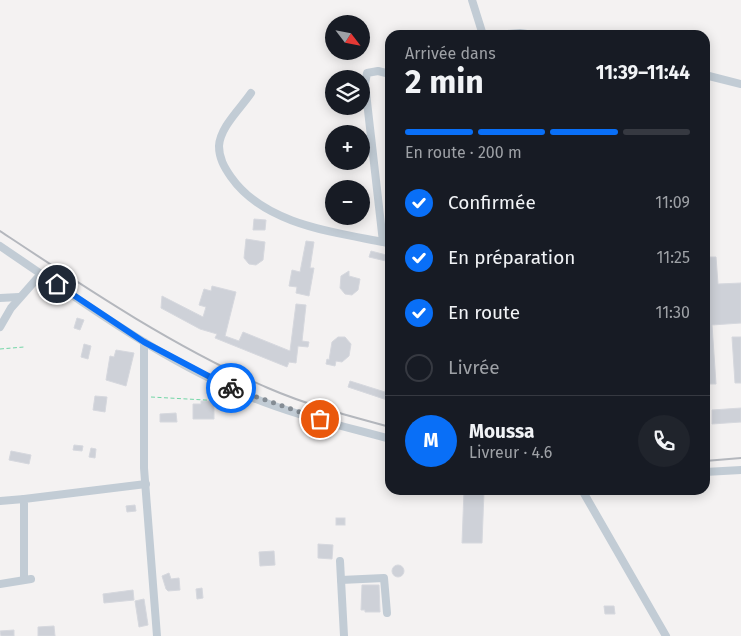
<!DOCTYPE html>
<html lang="fr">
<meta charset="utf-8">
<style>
:root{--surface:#171b24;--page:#20242c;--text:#f1f3f6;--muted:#9ea1a6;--line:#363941;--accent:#096ff7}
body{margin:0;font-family:"Fira Sans",sans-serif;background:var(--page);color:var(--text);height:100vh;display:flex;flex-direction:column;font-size:19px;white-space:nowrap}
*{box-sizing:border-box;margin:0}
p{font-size:16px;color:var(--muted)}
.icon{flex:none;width:28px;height:28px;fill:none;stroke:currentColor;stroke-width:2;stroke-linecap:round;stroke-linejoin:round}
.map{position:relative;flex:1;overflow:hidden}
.details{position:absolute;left:385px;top:30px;width:325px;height:465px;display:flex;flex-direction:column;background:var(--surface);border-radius:15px;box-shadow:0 2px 12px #0003}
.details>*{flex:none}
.needle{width:32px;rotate:122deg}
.tools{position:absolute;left:325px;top:15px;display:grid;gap:10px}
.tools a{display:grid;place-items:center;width:45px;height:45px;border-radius:50%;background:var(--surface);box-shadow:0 2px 12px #0003;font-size:25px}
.pin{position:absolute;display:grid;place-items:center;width:42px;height:42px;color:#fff;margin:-21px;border:2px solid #fff;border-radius:50%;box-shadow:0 1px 5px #0007}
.courier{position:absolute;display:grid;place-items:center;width:50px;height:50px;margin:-25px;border:4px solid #096ff7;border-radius:50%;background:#fff;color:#222;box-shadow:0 1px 6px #0007}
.summary em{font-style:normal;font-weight:700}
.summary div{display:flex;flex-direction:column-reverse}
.summary{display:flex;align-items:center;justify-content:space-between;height:85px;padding:0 20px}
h1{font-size:32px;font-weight:700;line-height:38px}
.bar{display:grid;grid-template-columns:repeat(4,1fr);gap:8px 5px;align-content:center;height:60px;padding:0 20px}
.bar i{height:6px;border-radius:4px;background:var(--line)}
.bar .current{background:var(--accent)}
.bar p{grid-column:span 4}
.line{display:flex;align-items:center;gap:12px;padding:0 20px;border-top:1px solid var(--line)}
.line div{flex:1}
.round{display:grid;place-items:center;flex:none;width:52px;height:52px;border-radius:26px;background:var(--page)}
ol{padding:0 20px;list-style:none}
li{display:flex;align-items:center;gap:15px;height:55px}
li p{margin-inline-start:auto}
li .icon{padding:5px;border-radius:50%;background:var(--accent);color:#fff;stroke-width:4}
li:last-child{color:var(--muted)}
li i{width:28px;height:28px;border:2px solid var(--line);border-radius:50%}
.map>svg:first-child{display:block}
</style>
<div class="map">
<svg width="741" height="636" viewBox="0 0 741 636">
<rect width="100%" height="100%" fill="#f4f2f2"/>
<!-- building -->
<g fill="#ced1d8" stroke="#d6d8de">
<path d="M254 219 266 220 265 230H253Z"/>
<path d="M246 239 265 242 263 260 256 265 249 264 244 258Z"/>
<path d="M306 241 314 242 310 268H314L309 296 296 293 297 287 289 286 292 270 300 272Z"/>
<path d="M371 251 390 256V262L369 257Z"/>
<path d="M705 257H716L718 284 741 283V323L712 325 716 384H705Z"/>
<path d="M349 271V276L360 279 358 290 352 295 345 294 340 288 341 276Z"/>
<path d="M212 286 236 292 225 336 239 341 243 332 290 351 296 304 306 305 302 341 309 342 308 347 298 346 296 363 289 362 287 367 215 338 217 334 200 329 161 308 162 296 203 317 206 307 199 305 204 289 211 291Z"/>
<path d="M77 318 84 320 80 330 74 328Z"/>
<path d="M338 337H345L351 344 349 356 342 362 336 361 335 366 326 364 327 359 329 360 332 342Z"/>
<path d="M732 337H741V383H735Z"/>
<path d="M84 344 91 346 88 359 81 357Z"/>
<path d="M116 350 134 353 126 386 106 380 110 356 114 357Z"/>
<path d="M387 380H390V401L348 387 350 381 385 392Z"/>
<path d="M95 396 107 397 105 412 93 410Z"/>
<path d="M201 401H214V419H193V404H201Z"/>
<path d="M741 408V422L712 424V410Z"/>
<path d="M176 413 177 422H160V414Z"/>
<path d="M74 445 83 446 82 451 73 450Z"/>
<path d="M91 448 96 449 95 458 89 457Z"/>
<path d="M11 451 31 455 29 464 9 460Z"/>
<path d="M464 491 484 492 482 543H462Z"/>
<path d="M135 505 136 511 127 512 126 506Z"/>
<rect x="336" y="518" width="9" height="7"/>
<path d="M318 544 333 545 332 559 318 558Z"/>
<path d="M274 551 275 565 260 566 259 552Z"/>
<circle cx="398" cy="571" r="6"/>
<path d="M169 573 171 579 179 578 180 590 168 591 166 589 162 576Z"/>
<path d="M362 585H379L380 612H365V610H361Z"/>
<path d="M202 588 203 598 197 599 196 589Z"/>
<path d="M133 590 134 600 104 603 103 594Z"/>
<path d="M144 599 148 625 139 627 135 601Z"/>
<path d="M604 606H614L615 614H605Z"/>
<path d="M54 626 55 636H38V627Z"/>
<path d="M14 630V636H1L0 631Z"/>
</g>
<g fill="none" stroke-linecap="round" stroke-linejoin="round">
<!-- path -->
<g stroke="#72d6a6" stroke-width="1" stroke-dasharray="4 2.5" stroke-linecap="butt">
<path d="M0 349 24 347"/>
<path d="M151 397 223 401 231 397"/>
</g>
<!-- minor -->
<g stroke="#c2ccd5" stroke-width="8">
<path d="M472 0 483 35"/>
<path d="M497 35 520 33 534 35"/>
<path d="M390 74 378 71 367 73 365 84 383 242 390 244"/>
<path d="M705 75 741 84"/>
<path d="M251 93C241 108 220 127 219 146 219 158 224 167 231 177 264 224 332 232 383 242"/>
<path d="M0 246C77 298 152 354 237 391 285 413 339 425 390 439"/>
<path d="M0 298 19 297"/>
<path d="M0 327 11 308 41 274"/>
<path d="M144 342V468L157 636"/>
<path d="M705 472 741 470"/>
<path d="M582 490 666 636"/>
<path d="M0 501 24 499"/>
<path d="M340 561 344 636"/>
<path d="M24 579V499L146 484"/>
<path d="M341 580 384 578 387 613"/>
<path d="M0 584 31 579"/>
</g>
<!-- rail -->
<g stroke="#b4b7bd" stroke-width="2">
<path d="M0 231C86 288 172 346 268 388 307 405 349 416 390 427"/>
<path d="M705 461 741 458"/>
</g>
</g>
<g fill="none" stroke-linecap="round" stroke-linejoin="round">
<!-- done -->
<path stroke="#848c94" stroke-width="5" stroke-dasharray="0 9" d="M231 388 320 419"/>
<!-- route -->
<path stroke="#096ff7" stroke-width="6" d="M57 284 144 342 231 388"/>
</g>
</svg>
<div class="tools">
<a><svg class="needle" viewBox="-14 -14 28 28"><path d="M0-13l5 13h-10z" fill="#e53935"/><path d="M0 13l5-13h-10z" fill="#9ea1a6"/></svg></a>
<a><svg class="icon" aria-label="layers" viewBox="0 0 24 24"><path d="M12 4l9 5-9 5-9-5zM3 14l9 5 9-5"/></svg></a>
<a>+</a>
<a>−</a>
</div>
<div class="pin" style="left:320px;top:419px;background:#ea580c"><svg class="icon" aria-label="bag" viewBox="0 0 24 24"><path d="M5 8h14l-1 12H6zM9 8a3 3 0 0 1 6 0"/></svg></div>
<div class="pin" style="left:57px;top:284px;background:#1f2937"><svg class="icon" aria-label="home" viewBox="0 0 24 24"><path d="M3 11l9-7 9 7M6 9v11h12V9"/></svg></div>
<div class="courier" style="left:231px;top:388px"><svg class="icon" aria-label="bike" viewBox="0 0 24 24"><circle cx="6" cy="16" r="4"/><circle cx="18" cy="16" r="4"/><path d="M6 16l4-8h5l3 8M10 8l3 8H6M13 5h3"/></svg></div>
<section class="details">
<div class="summary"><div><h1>2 min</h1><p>Arrivée dans</p></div><em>11:39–11:44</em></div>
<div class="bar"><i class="current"></i><i class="current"></i><i class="current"></i><i></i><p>En route · 200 m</p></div>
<ol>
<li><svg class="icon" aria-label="check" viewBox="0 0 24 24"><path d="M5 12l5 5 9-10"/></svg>Confirmée<p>11:09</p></li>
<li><svg class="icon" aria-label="check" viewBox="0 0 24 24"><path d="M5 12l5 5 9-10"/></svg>En préparation<p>11:25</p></li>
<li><svg class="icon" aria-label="check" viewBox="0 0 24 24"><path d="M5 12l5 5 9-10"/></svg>En route<p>11:30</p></li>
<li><i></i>Livrée</li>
</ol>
<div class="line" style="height:90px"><b class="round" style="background:var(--accent);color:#fff">M</b><div><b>Moussa</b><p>Livreur · 4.6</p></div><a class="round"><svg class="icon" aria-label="phone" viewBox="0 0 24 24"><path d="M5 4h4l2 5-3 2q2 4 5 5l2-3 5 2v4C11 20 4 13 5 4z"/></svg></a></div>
</section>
</div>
